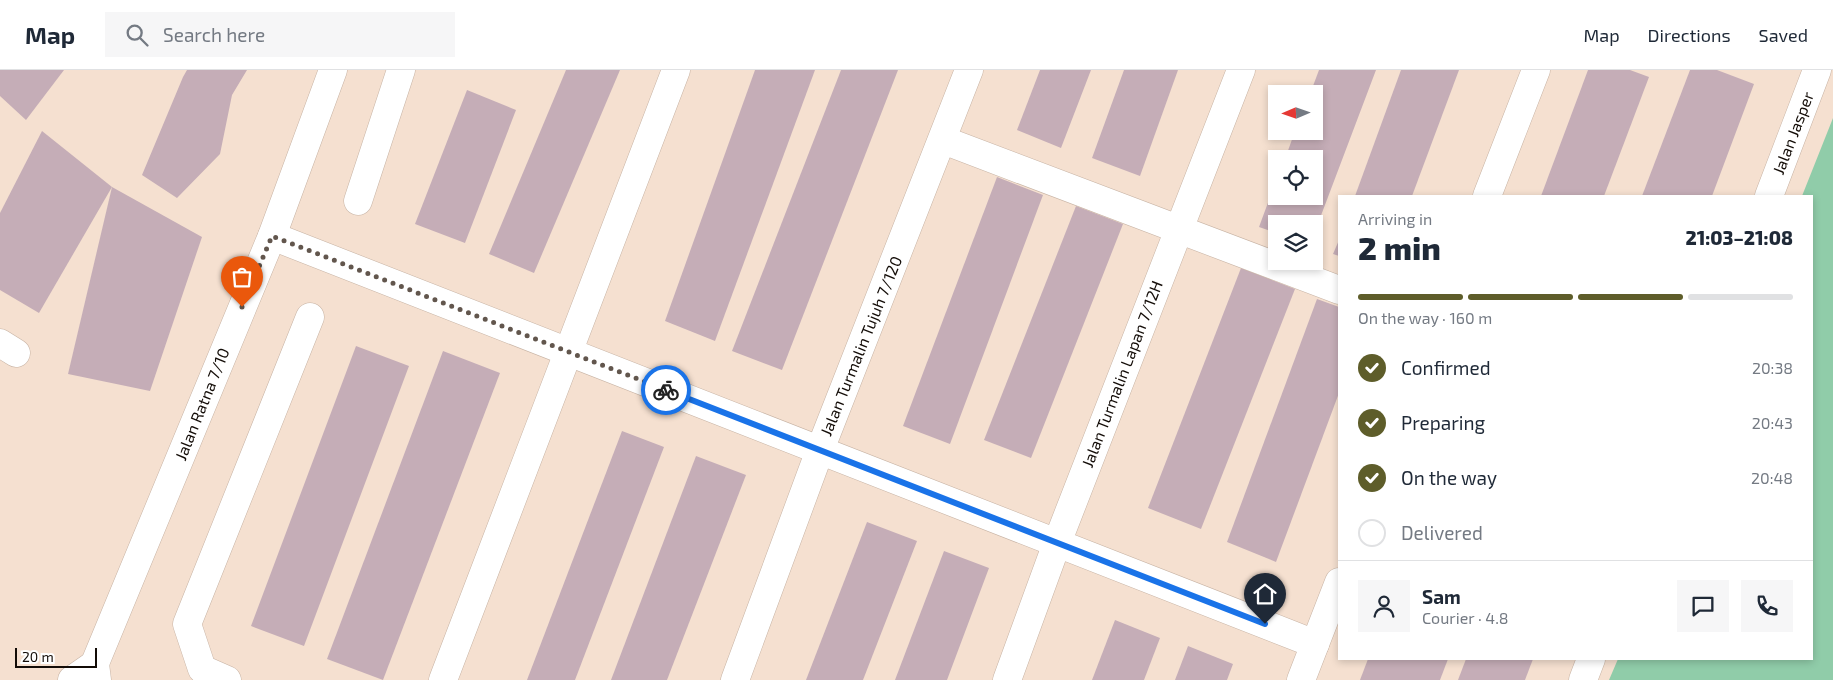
<!DOCTYPE html>
<meta charset="utf-8">
<style>
:root{--surface:#fff;--page:#f6f6f7;--text:#1f2937;--muted:#747a83;--line:#e0e1e3;--accent:#5e5d2a}
body{margin:0;font-family:"Exo 2",sans-serif;background:var(--page);color:var(--text);height:100vh;display:flex;flex-direction:column;font-size:19px;white-space:nowrap}
*{box-sizing:border-box;margin:0}
p{font-size:16px;color:var(--muted)}
.icon{flex:none;width:28px;height:28px;fill:none;stroke:currentColor;stroke-width:2;stroke-linecap:round;stroke-linejoin:round}
.map{position:relative;flex:1;overflow:hidden}
.drawer{position:absolute;left:1338px;top:125px;width:475px;height:465px;display:flex;flex-direction:column;background:var(--surface);border-radius:0px;box-shadow:0 2px 8px #0003}
.drawer>*{flex:none}
.needle{width:32px;rotate:268deg}
.buttons{position:absolute;left:1268px;top:15px;display:grid;gap:10px}
.buttons a{display:grid;place-items:center;width:55px;height:55px;border-radius:0px;background:var(--surface);box-shadow:0 2px 8px #0003;font-size:25px}
.scale{position:absolute;left:15px;bottom:12px;width:82px;box-sizing:border-box;padding-left:5px;border:2px solid #130c07;border-top:0;font-size:14px;line-height:18px;white-space:nowrap;color:#130c07;-webkit-text-stroke:4px #fff;paint-order:stroke}
.pin{position:absolute;display:grid;place-items:center;width:42px;height:42px;color:#fff;margin:-51px -21px;border-radius:50% 50% 50% 0;rotate:-45deg;box-shadow:0 0 5px #0007}
.pin .icon{rotate:45deg}
.courier{position:absolute;display:grid;place-items:center;width:50px;height:50px;margin:-25px;border:4px solid #1a73e8;border-radius:50%;background:#fff;color:#222;box-shadow:0 1px 6px #0007}
.summary em{font-style:normal;font-weight:800}
.summary div{display:flex;flex-direction:column-reverse}
.summary{display:flex;align-items:center;justify-content:space-between;height:85px;padding:0 20px}
h1{font-size:32px;font-weight:800;line-height:38px}
.bar{display:grid;grid-template-columns:repeat(4,1fr);gap:8px 5px;align-content:center;height:60px;padding:0 20px}
.bar i{height:6px;border-radius:4px;background:var(--line)}
.bar .on{background:var(--accent)}
.bar p{grid-column:span 4}
.line{display:flex;align-items:center;gap:12px;padding:0 20px;border-top:1px solid var(--line)}
.line div{flex:1}
.round{display:grid;place-items:center;flex:none;width:52px;height:52px;border-radius:0px;background:var(--page)}
ol{padding:0 20px;list-style:none}
li{display:flex;align-items:center;gap:15px;height:55px}
li p{margin-inline-start:auto}
li .icon{padding:5px;border-radius:50%;background:var(--accent);color:#fff;stroke-width:4}
li:last-child{color:var(--muted)}
li i{width:28px;height:28px;border:2px solid var(--line);border-radius:50%}
header{display:flex;align-items:center;gap:30px;box-sizing:border-box;height:70px;padding:0 25px;background:var(--surface);border-bottom:1px solid var(--line)}
header strong{font-size:24px}
nav{display:flex;gap:28px;margin-inline-start:auto;font-size:18px}
.search{width:350px;height:45px;background:var(--page);display:flex;align-items:center;gap:12px;box-sizing:border-box;padding:0 18px;border-radius:0px;color:var(--muted);font-size:19px}
.map>svg:first-child{display:block}
</style>
<header>
<strong>Map</strong>
<div class="search"><svg class="icon" aria-label="search" viewBox="0 0 24 24"><circle cx="10" cy="10" r="6"/><path d="M15 15l6 6"/></svg>Search here</div>
<nav><a>Map</a><a>Directions</a><a>Saved</a></nav>
</header>
<div class="map">
<svg width="1833" height="610" viewBox="0 0 1833 610">
<rect width="100%" height="100%" fill="#f5e0d0"/>
<!-- green -->
<path fill="#90cca9" d="M1833 48V610H1609L1618 589H1811V126H1802Z"/>
<!-- building -->
<g fill="#c5adb7">
<path d="M0 0H64L26 50 0 26Z"/>
<path d="M187 0H247L232 25 220 84 177 128 142 105 183 7Z"/>
<path d="M566 0H620L534 203 489 184Z"/>
<path d="M755 0H815L715 271 665 251Z"/>
<path d="M841 0H898L782 300 732 281Z"/>
<path d="M1040 0H1091L1061 78 1017 60Z"/>
<path d="M1124 0H1178L1140 106 1092 88Z"/>
<path d="M1319 0H1376L1314 164V154H1276V163L1259 157 1276 111V126H1314V89H1285L1295 61H1314V24H1310Z"/>
<path d="M1401 0H1459L1412 126H1355Z"/>
<path d="M1588 0H1630L1649 7 1604 126H1541Z"/>
<path d="M1690 0H1717L1754 14 1712 126H1642Z"/>
<path d="M467 20 516 40 465 173 415 154Z"/>
<path d="M42 61 112 117 39 243 0 220V143Z"/>
<path d="M997 107 1043 125 950 374 903 356Z"/>
<path d="M112 117 202 167 150 321 68 304Z"/>
<path d="M1076 136 1123 154 1031 388 984 370Z"/>
<path d="M1339 170V186L1333 184Z"/>
<path d="M1241 198 1295 219 1201 459 1148 438Z"/>
<path d="M1317 229 1339 237V323L1276 492 1227 472Z"/>
<path d="M356 276 409 296 304 576 251 556Z"/>
<path d="M443 281 500 303 383 610 327 589Z"/>
<path d="M622 361 664 377 575 610H527Z"/>
<path d="M696 386 746 405 667 610H611Z"/>
<path d="M867 452 917 471 863 610H806Z"/>
<path d="M944 481 989 498 947 610H895Z"/>
<path d="M1115 550 1160 568 1144 610H1092Z"/>
<path d="M1188 576 1233 594 1227 610H1175Z"/>
<path d="M1368 589H1448L1440 610H1360Z"/>
<path d="M1466 589H1533L1525 610H1458Z"/>
</g>
<g fill="none" stroke-linecap="round" stroke-linejoin="round">
<!-- street casing -->
<g stroke="#c7b3a4" stroke-width="29">
<g id="street">
<path d="M943 70 1339 220"/>
<path d="M1487 126 1536 0"/>
<path d="M1769 126 1817 0"/>
<path d="M358 131 401 0"/>
<path d="M272 166 1315 574"/>
<path d="M0 273 16 283"/>
<path d="M227 610 202 599 187 554 310 247"/>
<path d="M443 610 676 0"/>
<path d="M735 610 820 380 969 0"/>
<path d="M1007 610 1057 473 1241 0"/>
<path d="M1301 610 1339 512"/>
<path d="M1583 610 1591 589"/>
</g>
</g>
<!-- secondary casing -->
<g stroke="#c7b3a4" stroke-width="29">
<path id="secondary" d="M88 610 272 166 333 0"/>
</g>
<!-- primary casing -->
<g stroke="#c7b3a4" stroke-width="29">
<path id="primary" d="M72 610 95 594 97 610"/>
</g>
<!-- street -->
<use href="#street" stroke="#fff" stroke-width="28"/>
<!-- secondary -->
<use href="#secondary" stroke="#fff" stroke-width="28"/>
<!-- primary -->
<use href="#primary" stroke="#fff" stroke-width="28"/>
</g>
<g fill="none" stroke-linecap="round" stroke-linejoin="round">
<!-- done -->
<path stroke="#62564d" stroke-width="5" stroke-dasharray="0 9" d="M242 237 272 166 666 320"/>
<!-- route -->
<path stroke="#1a73e8" stroke-width="6" d="M666 320 1265 554"/>
</g>
<g text-anchor="middle" stroke-width="4.5" stroke-linejoin="round" paint-order="stroke">
<!-- street labels -->
<g font-size="16" fill="#130c07" stroke="#fff">
<text transform="translate(1793 63) rotate(-69)" y="6">Jalan Jasper</text>
<text transform="translate(861 276) rotate(-68)" y="6">Jalan Turmalin Tujuh 7/120</text>
<text transform="translate(1122 304) rotate(-69)" y="6">Jalan Turmalin Lapan 7/12H</text>
<text transform="translate(202 334) rotate(-68)" y="6">Jalan Ratna 7/10</text>
</g>
</g>
</svg>
<div class="buttons">
<a><svg class="needle" viewBox="-14 -14 28 28"><path d="M0-13l5 13h-10z" fill="#e53935"/><path d="M0 13l5-13h-10z" fill="#747a83"/></svg></a>
<a><svg class="icon" aria-label="locate" viewBox="0 0 24 24"><circle cx="12" cy="12" r="6"/><path d="M12 2v4M12 18v4M2 12h4M18 12h4"/></svg></a>
<a><svg class="icon" aria-label="layers" viewBox="0 0 24 24"><path d="M12 4l9 5-9 5-9-5zM3 14l9 5 9-5"/></svg></a>
</div>
<div class="scale">20 m</div>
<div class="pin" style="left:242px;top:237px;background:#ea580c"><svg class="icon" aria-label="bag" viewBox="0 0 24 24"><path d="M5 8h14l-1 12H6zM9 8a3 3 0 0 1 6 0"/></svg></div>
<div class="pin" style="left:1265px;top:554px;background:#1f2937"><svg class="icon" aria-label="home" viewBox="0 0 24 24"><path d="M3 11l9-7 9 7M6 9v11h12V9"/></svg></div>
<div class="courier" style="left:666px;top:320px"><svg class="icon" aria-label="bike" viewBox="0 0 24 24"><circle cx="6" cy="16" r="4"/><circle cx="18" cy="16" r="4"/><path d="M6 16l4-8h5l3 8M10 8l3 8H6M13 5h3"/></svg></div>
<section class="drawer">
<div class="summary"><div><h1>2 min</h1><p>Arriving in</p></div><em>21:03–21:08</em></div>
<div class="bar"><i class="on"></i><i class="on"></i><i class="on"></i><i></i><p>On the way · 160 m</p></div>
<ol>
<li><svg class="icon" aria-label="check" viewBox="0 0 24 24"><path d="M5 12l5 5 9-10"/></svg>Confirmed<p>20:38</p></li>
<li><svg class="icon" aria-label="check" viewBox="0 0 24 24"><path d="M5 12l5 5 9-10"/></svg>Preparing<p>20:43</p></li>
<li><svg class="icon" aria-label="check" viewBox="0 0 24 24"><path d="M5 12l5 5 9-10"/></svg>On the way<p>20:48</p></li>
<li><i></i>Delivered</li>
</ol>
<div class="line" style="height:90px"><a class="round"><svg class="icon" aria-label="person" viewBox="0 0 24 24"><circle cx="12" cy="8" r="4"/><path d="M4 21q1-7 8-7t8 7"/></svg></a><div><b>Sam</b><p>Courier · 4.8</p></div><a class="round"><svg class="icon" aria-label="chat" viewBox="0 0 24 24"><path d="M4 5h16v11H9l-5 4z"/></svg></a><a class="round"><svg class="icon" aria-label="phone" viewBox="0 0 24 24"><path d="M5 4h4l2 5-3 2q2 4 5 5l2-3 5 2v4C11 20 4 13 5 4z"/></svg></a></div>
</section>
</div>
